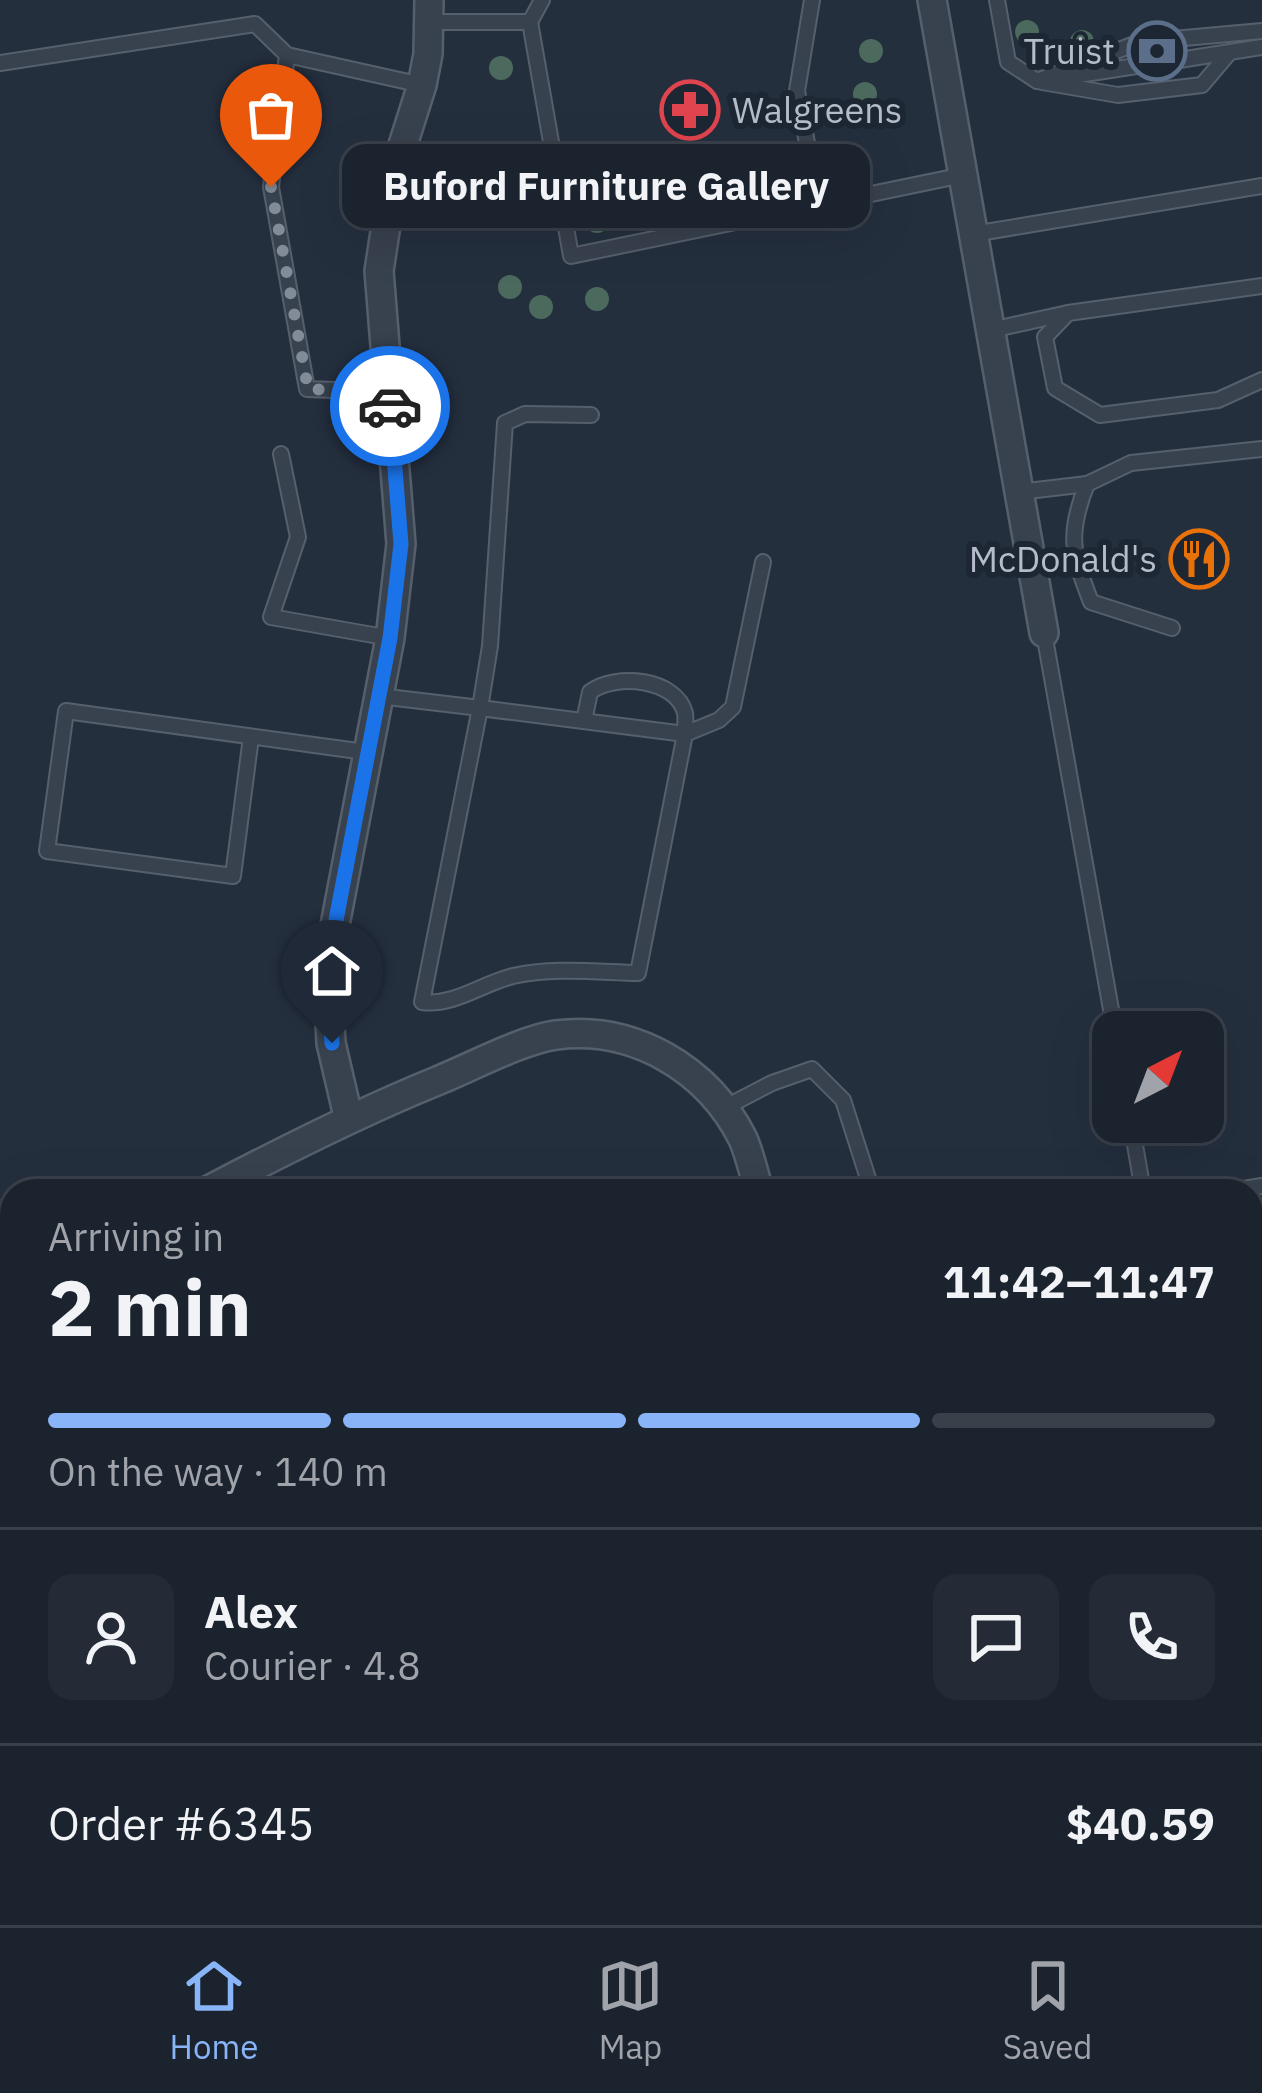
<!DOCTYPE html>
<meta charset="utf-8">
<style>
:root{--surface:#1b232e;--page:#242b36;--text:#f1f3f6;--muted:#a0a4aa;--line:#39404a;--accent:#8ab4f8}
body{margin:0;font-family:"IBM Plex Sans",sans-serif;background:var(--page);color:var(--text);height:100vh;display:flex;flex-direction:column;font-size:45px;white-space:nowrap}
*{box-sizing:border-box;margin:0}
p{font-size:39px;color:var(--muted)}
.icon{flex:none;width:66px;height:66px;fill:none;stroke:currentColor;stroke-width:2;stroke-linecap:round;stroke-linejoin:round}
.map{position:relative;flex:1;overflow:hidden}
.details{position:absolute;left:0px;top:1179px;width:1263px;height:747px;display:flex;flex-direction:column;background:var(--surface);border-radius:36px 36px 0 0;box-shadow:0 12px 48px #0002,0 0 0 3px var(--line)}
.details>*{flex:none}
.needle{width:78px;rotate:42deg}
.controls{position:absolute;left:1092px;top:1011px;display:grid;gap:24px}
.controls a{display:grid;place-items:center;width:132px;height:132px;border-radius:24px;background:var(--surface);box-shadow:0 12px 48px #0002,0 0 0 3px var(--line);font-size:60px}
.pin{position:absolute;display:grid;place-items:center;width:102px;height:102px;color:#fff;margin:-123px -51px;border-radius:50% 50% 50% 0;rotate:-45deg;box-shadow:0 0 12px #0007}
.pin .icon{rotate:45deg}
.courier{position:absolute;display:grid;place-items:center;width:120px;height:120px;margin:-60px;border:9px solid #1a73e8;border-radius:50%;background:#fff;color:#222;box-shadow:0 3px 15px #0007}
.bubble{position:absolute;height:84px;border-radius:24px;background:var(--surface);box-shadow:0 12px 48px #0002,0 0 0 3px var(--line);font-size:39px;font-weight:700;line-height:84px;text-align:center}
.headline em{font-style:normal;font-weight:700}
.headline div{display:flex;flex-direction:column-reverse}
.headline{display:flex;align-items:center;justify-content:space-between;height:204px;padding:0 48px}
h1{font-size:78px;font-weight:700;line-height:90px}
.bar{display:grid;grid-template-columns:repeat(4,1fr);gap:18px 12px;align-content:center;height:144px;padding:0 48px}
.bar i{height:15px;border-radius:9px;background:var(--line)}
.bar .active{background:var(--accent)}
.bar p{grid-column:span 4}
.line{display:flex;align-items:center;gap:30px;padding:0 48px;border-top:3px solid var(--line)}
.line div{flex:1}
.round{display:grid;place-items:center;flex:none;width:126px;height:126px;border-radius:24px;background:var(--page)}
.tab-bar{display:flex;justify-content:space-around;align-items:center;height:168px;border-top:3px solid var(--line);background:var(--surface);font-size:33px;color:var(--muted)}
.tab-bar a{display:grid;justify-items:center;gap:6px}
.tab-bar .active{color:var(--accent)}
.map>svg:first-child{display:block}
</style>
<div class="map">
<svg width="1262" height="1925" viewBox="0 0 1262 1925">
<rect width="100%" height="100%" fill="#242f3e"/>
<g fill="none" stroke-linecap="round" stroke-linejoin="round">
<!-- service casing -->
<g stroke="#565f6c" stroke-width="18">
<g id="service">
<path d="M812 0 797 91 819 205"/>
<path d="M997 0 1008 62 1037 81 1043 80"/>
<path d="M429 22H530L542 0"/>
<path d="M530 22 571 256 963 175"/>
<path d="M287 55 271 187 307 389 389 392"/>
<path d="M1173 61 1262 47"/>
<path d="M0 63 255 24 287 55 422 85"/>
<path d="M1065 77 1143 65"/>
<path d="M1037 81 1140 42 1262 31"/>
<path d="M1042 82 1118 95 1202 85 1229 53"/>
<path d="M973 234 1262 186"/>
<path d="M1262 286 1068 313 1045 337 1055 388 1100 415 1218 400 1262 380"/>
<path d="M991 330 1068 313"/>
<path d="M281 454 298 537 271 617 390 638"/>
<path d="M1019 492 1087 484"/>
<path d="M1172 628 1091 602C1072 553 1067 534 1087 484L1131 463 1262 449"/>
<path d="M1044 633 1115 1032"/>
<path d="M379 696 480 708 490 646 505 423 525 414 591 415"/>
<path d="M480 708 685 734 638 973C597 972 553 967 513 976 481 984 454 1006 422 1002Z"/>
<path d="M584 721 590 692C615 673 676 678 685 713 686 720 685 727 685 734L719 720 733 707 763 562"/>
<path d="M251 737 233 876 47 851 66 711 365 752"/>
<path d="M724 1108 772 1083 812 1069 843 1100 872 1191"/>
<path d="M1131 1122 1143 1191"/>
<path d="M1231 1191 1262 1186"/>
<path d="M0 1417 12 1443"/>
<path d="M1251 1598 1262 1595"/>
<path d="M0 1682 12 1677"/>
<path d="M1251 1693 1262 1691"/>
<path d="M0 1752 12 1746"/>
<path d="M0 1856 12 1881"/>
<path d="M28 1914 33 1925"/>
<path d="M235 1914 238 1920"/>
<path d="M886 1914 887 1925"/>
</g>
</g>
<!-- minor casing -->
<g stroke="#565f6c" stroke-width="32">
<g id="minor">
<path d="M932 0 1044 633"/>
<path d="M348 1116 331 1043 327 967 390 638 401 544 379 271 394 173 422 85 428 54 429 0"/>
<path d="M207 1191C283 1151 358 1113 437 1081 469 1068 524 1039 556 1035 634 1025 708 1069 743 1139 750 1155 754 1174 759 1191"/>
<path d="M0 1256 12 1253"/>
<path d="M985 1914 986 1925"/>
</g>
</g>
<!-- service -->
<use href="#service" stroke="#38414e" stroke-width="14"/>
<!-- minor -->
<use href="#minor" stroke="#38414e" stroke-width="27"/>
</g>
<!-- trees -->
<g fill="#4b6a5d">
<circle cx="1027" cy="32" r="12"/>
<circle cx="1082" cy="42" r="12"/>
<circle cx="871" cy="51" r="12"/>
<circle cx="501" cy="68" r="12"/>
<circle cx="865" cy="94" r="12"/>
<circle cx="857" cy="160" r="12"/>
<circle cx="498" cy="185" r="12"/>
<circle cx="597" cy="221" r="12"/>
<circle cx="510" cy="287" r="12"/>
<circle cx="597" cy="299" r="12"/>
<circle cx="541" cy="307" r="12"/>
</g>
<g fill="none" stroke-linecap="round" stroke-linejoin="round">
<!-- done -->
<path stroke="#828b98" stroke-width="12" stroke-dasharray="0 21.6" d="M271 187 308 389 389 392 390 406"/>
<!-- route -->
<path stroke="#1a73e8" stroke-width="15" d="M332 1043 327 967 390 638 401 544 390 406"/>
</g>
<!-- icons -->
<defs>
<g id="bank-ring" transform="scale(3)"><circle r="9.5" fill="#1d2633" stroke="#5c6f8a" stroke-width="1.5"/><path d="M-6-4H6V4H-6ZM0-2.3a2.3 2.3 0 1 0 0 4.6a2.3 2.3 0 1 0 0-4.6Z" fill="#5c6f8a"/></g>
<g id="pharmacy-ring" transform="scale(3)"><circle r="9.5" fill="#1d2633" stroke="#e0444e" stroke-width="1.5"/><path d="M-2-6h4v4h4v4h-4v4h-4v-4h-4v-4h4Z" fill="#e0444e"/></g>
<g id="restaurant-ring" transform="scale(3)"><circle r="9.5" fill="#1d2633" stroke="#e8710a" stroke-width="1.5"/><path d="M-5-6h1v4h1v-4h1v4h1v-4h1v5L-1.5 .5V6h-2V.5L-5-1ZM5-6V6H3V1.5H1.5Q1.5-4 5-6Z" fill="#e8710a"/></g>
</defs>
<g fill-rule="evenodd">
<use href="#bank-ring" x="1157" y="51"/>
<use href="#pharmacy-ring" x="690" y="110"/>
<use href="#restaurant-ring" x="1199" y="559"/>
</g>
<g text-anchor="middle" stroke-width="12" stroke-linejoin="round" paint-order="stroke">
<!-- poi labels -->
<g font-size="36" fill="#b4bcc9" stroke="#1d2633" text-anchor="end">
<text x="1115" y="64">Truist</text>
<text x="732" y="123" text-anchor="start">Walgreens</text>
<text x="1157" y="572">McDonald's</text>
</g>
</g>
</svg>
<div class="controls">
<a><svg class="needle" viewBox="-14 -14 28 28"><path d="M0-13l5 13h-10z" fill="#e53935"/><path d="M0 13l5-13h-10z" fill="#a0a4aa"/></svg></a>
</div>
<div class="pin" style="left:271px;top:187px;background:#ea580c"><svg class="icon" aria-label="bag" viewBox="0 0 24 24"><path d="M5 8h14l-1 12H6zM9 8a3 3 0 0 1 6 0"/></svg></div>
<div class="pin" style="left:332px;top:1043px;background:#1f2937"><svg class="icon" aria-label="home" viewBox="0 0 24 24"><path d="M3 11l9-7 9 7M6 9v11h12V9"/></svg></div>
<div class="courier" style="left:390px;top:406px"><svg class="icon" aria-label="car" viewBox="0 0 24 24"><path d="M5 17H2v-5l4-1 3-4h7l3 4 3 1v5h-3M9 17h6M6 11h13"/><circle cx="7" cy="17" r="2"/><circle cx="17" cy="17" r="2"/></svg></div>
<div class="bubble" style="left:342px;top:144px;width:528px">Buford Furniture Gallery</div>
<section class="details">
<div class="headline"><div><h1>2 min</h1><p>Arriving in</p></div><em>11:42–11:47</em></div>
<div class="bar"><i class="active"></i><i class="active"></i><i class="active"></i><i></i><p>On the way · 140 m</p></div>
<div class="line" style="height:216px"><a class="round"><svg class="icon" aria-label="person" viewBox="0 0 24 24"><circle cx="12" cy="8" r="4"/><path d="M4 21q1-7 8-7t8 7"/></svg></a><div><b>Alex</b><p>Courier · 4.8</p></div><a class="round"><svg class="icon" aria-label="chat" viewBox="0 0 24 24"><path d="M4 5h16v11H9l-5 4z"/></svg></a><a class="round"><svg class="icon" aria-label="phone" viewBox="0 0 24 24"><path d="M5 4h4l2 5-3 2q2 4 5 5l2-3 5 2v4C11 20 4 13 5 4z"/></svg></a></div>
<div class="line" style="height:156px"><div>Order #6345</div><b>$40.59</b></div>
</section>
</div>
<nav class="tab-bar">
<a class="active"><svg class="icon" aria-label="home" viewBox="0 0 24 24"><path d="M3 11l9-7 9 7M6 9v11h12V9"/></svg>Home</a>
<a><svg class="icon" aria-label="map" viewBox="0 0 24 24"><path d="M3 6l6-2 6 2 6-2v14l-6 2-6-2-6 2zM9 4v14M15 6v14"/></svg>Map</a>
<a><svg class="icon" aria-label="saved" viewBox="0 0 24 24"><path d="M7 4h10v16l-5-4-5 4z"/></svg>Saved</a>
</nav>
